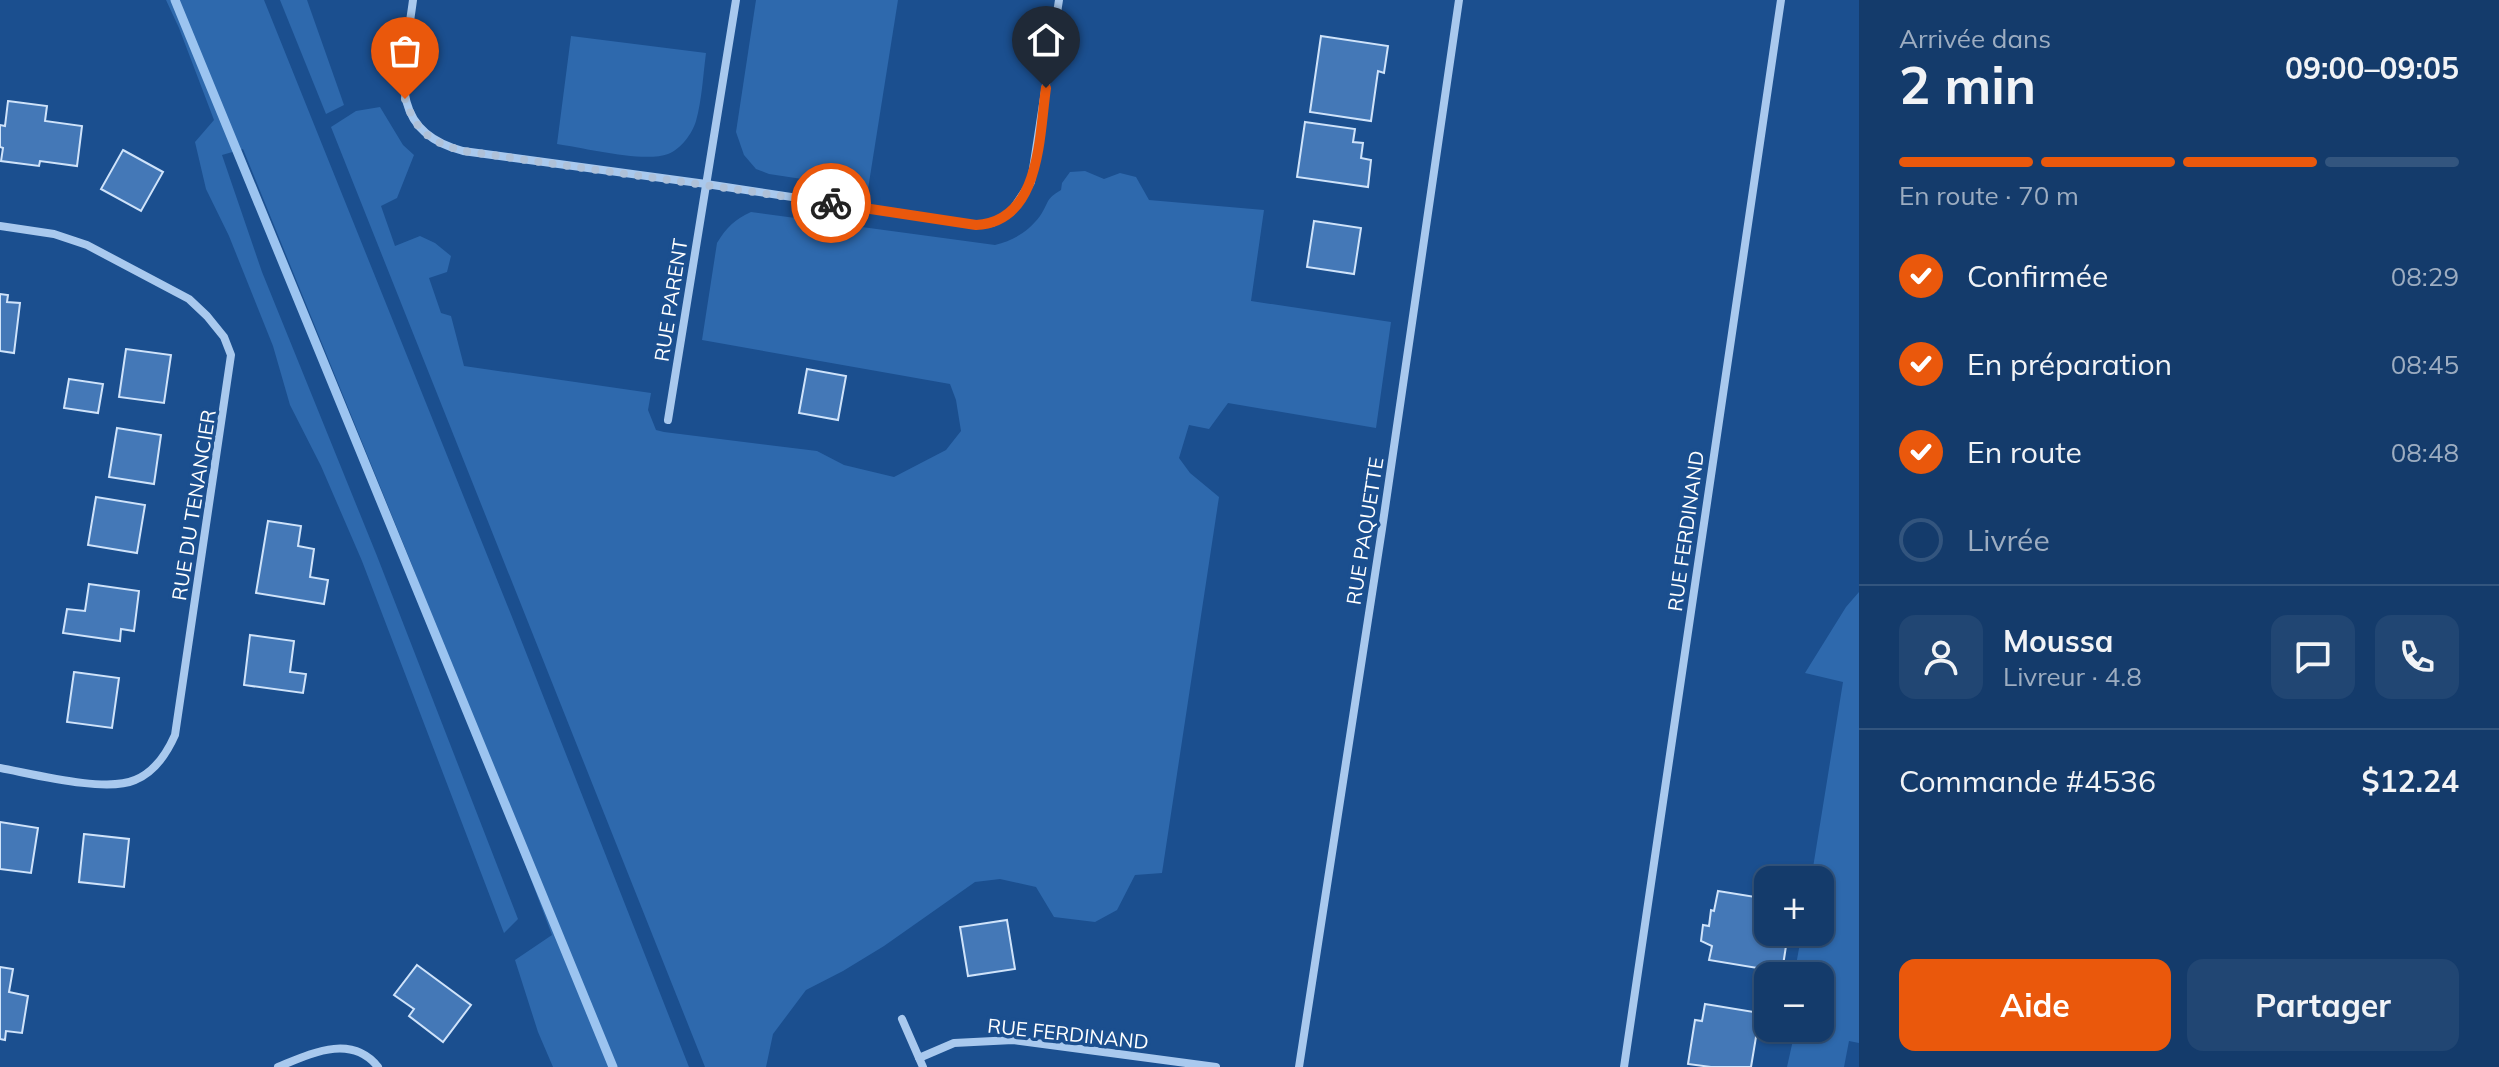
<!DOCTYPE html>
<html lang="fr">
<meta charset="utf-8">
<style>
:root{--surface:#143b6b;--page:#214673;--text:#f1f3f6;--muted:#9dadc1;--line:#33557e;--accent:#ea580c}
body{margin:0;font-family:Mulish,sans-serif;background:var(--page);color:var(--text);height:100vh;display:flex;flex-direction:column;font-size:30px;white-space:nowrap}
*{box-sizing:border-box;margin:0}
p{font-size:26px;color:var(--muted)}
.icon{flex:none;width:44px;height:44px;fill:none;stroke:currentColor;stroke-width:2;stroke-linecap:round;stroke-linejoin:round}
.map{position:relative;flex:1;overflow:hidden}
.drawer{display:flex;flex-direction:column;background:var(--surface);width:640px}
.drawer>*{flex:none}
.tools{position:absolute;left:1754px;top:866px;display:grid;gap:16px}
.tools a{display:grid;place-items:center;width:80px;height:80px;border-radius:16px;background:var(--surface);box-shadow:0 2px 6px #0004,0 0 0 2px var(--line);font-size:40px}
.pin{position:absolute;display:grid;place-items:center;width:68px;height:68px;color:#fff;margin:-82px -34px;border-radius:50% 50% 50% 0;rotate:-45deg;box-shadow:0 0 8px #0007}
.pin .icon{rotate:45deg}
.courier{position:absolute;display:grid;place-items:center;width:80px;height:80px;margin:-40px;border:6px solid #ea580c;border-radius:50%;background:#fff;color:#222;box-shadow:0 2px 10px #0007}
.headline em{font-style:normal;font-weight:700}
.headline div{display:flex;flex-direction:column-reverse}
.headline{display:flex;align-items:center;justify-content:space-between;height:136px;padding:0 40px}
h1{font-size:52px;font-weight:700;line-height:60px}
.bar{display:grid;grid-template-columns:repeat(4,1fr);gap:12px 8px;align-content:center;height:96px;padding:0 40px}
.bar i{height:10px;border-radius:6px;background:var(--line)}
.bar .on{background:var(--accent)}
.bar p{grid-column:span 4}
.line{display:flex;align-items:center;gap:20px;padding:0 40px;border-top:2px solid var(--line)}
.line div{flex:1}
.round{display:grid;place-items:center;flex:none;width:84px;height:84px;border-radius:16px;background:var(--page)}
ol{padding:0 40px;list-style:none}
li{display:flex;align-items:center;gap:24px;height:88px}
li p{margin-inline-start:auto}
li .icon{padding:8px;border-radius:50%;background:var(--accent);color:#fff;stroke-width:4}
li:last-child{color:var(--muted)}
li i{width:44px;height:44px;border:4px solid var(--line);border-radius:50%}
.action{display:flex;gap:16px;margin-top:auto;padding:16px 40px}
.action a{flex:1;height:92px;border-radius:16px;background:var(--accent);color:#fff;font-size:32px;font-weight:700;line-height:92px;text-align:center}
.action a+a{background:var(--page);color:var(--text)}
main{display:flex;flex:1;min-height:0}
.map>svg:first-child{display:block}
</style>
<main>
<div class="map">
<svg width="1859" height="1067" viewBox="0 0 1859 1067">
<rect width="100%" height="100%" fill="#1b4f8f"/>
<!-- green -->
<g fill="#2e69ad">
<path d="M166 0H264L514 622 689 1067H553L538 1032 515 960 552 935 412 565 243 149 222 155 262 272 377 556 518 919 504 933 362 561 321 466 290 405 273 346 229 236 206 189 195 142 214 120 179 28Z"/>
<path d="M280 0H307L344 105 326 114Z"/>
<path d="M756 0H898L868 189 769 174 756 169 744 155 736 132Z"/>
<path d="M571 36 706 53C703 75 702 100 696 121 692 134 681 149 668 154 644 163 585 148 557 144Z"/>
<path d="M380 107 403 145 414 155 397 198 381 206 395 246 420 236 435 243 451 256 447 272 429 278 441 313 451 316 464 366 651 393 648 410 656 430 664 432 817 451 844 465 894 477 946 450 961 431 956 400 950 384 702 340 717 243C726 228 735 219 751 212L995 245C1014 240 1028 232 1040 216 1049 203 1045 199 1061 190L1062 183 1070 172 1085 171 1104 179 1120 173 1136 177 1149 200 1264 210 1251 301 1391 322 1376 428 1228 403 1209 429 1189 425 1179 458 1190 473 1219 497 1162 873 1135 875 1117 910 1095 922 1054 917 1036 887 1000 879 975 882 884 946 843 971 806 990 773 1034 766 1067H705L331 127 356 111Z"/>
<path d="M1859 592V1043L1849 1041 1844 1067H1787L1795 1031 1793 1028H1820V976H1794L1802 932H1820V880H1811L1843 682 1805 673 1846 607Z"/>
</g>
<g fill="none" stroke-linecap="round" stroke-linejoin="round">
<!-- stream -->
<path stroke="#9cc4f0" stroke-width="9" d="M175 0 613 1067"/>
</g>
<!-- building -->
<g fill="#4478b7" stroke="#cfe3fa" stroke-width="2">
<path d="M1321 36 1388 46 1384 73 1378 71 1371 121 1310 112Z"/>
<path d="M8 101 47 106 45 121 82 126 77 166 40 161 39 166 1 161 3 148 0 147V125L5 126Z"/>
<path d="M1305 122 1355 129 1353 142 1363 143 1361 158 1371 160 1368 187 1297 177Z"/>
<path d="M123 150 163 172 141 211 101 189Z"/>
<path d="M1314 221 1361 228 1354 274 1307 267Z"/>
<path d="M0 294 8 295 7 302 20 303 14 353 0 351Z"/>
<path d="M126 349 171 355 164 403 119 397Z"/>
<path d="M807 369 846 376 838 420 799 413Z"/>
<path d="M69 379 103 384 98 413 64 408Z"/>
<path d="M117 428 161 435 154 484 109 477Z"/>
<path d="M96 497 145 505 137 553 88 545Z"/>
<path d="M268 521 301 526 298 546 314 549 310 577 328 580 324 604 256 593Z"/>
<path d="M89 584 139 591 134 631 121 629 120 641 63 633 67 609 85 611Z"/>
<path d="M250 635 294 641 290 672 306 674 303 693 244 685Z"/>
<path d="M74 672 119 678 112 728 67 722Z"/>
<path d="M0 822 38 828 31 873 0 869Z"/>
<path d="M84 834 129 839 124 887 79 882Z"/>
<path d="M1718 891 1768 899 1765 943 1786 946 1782 972 1709 960 1712 946 1701 941 1703 925 1709 926 1711 910 1714 911Z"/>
<path d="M1007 920 1015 969 968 976 960 927Z"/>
<path d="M417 965 471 1005 443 1042 409 1016 414 1009 394 995Z"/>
<path d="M0 967 13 969 9 992 28 996 22 1033 6 1031 5 1040 0 1039Z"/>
<path d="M1705 1004 1760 1013 1751 1067H1711L1688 1064 1695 1020 1702 1021Z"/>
</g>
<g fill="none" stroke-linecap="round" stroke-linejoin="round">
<!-- minor -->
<g stroke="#a9c9ee" stroke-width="8">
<path d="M413 0C405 64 382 130 463 151L706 184 976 225 992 223 1011 212 1031 182 1059 0"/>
<path d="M0 226 54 234 87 245 189 299 207 316 224 337 231 355 175 735C167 753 155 772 135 780 106 793 33 774 0 768"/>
<path d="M668 420 736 0"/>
<path d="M902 1019 923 1067"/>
<path d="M919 1058 954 1043 1013 1040 1216 1067"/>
<path d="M278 1067C310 1054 351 1033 378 1067"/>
<path d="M1299 1067 1382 529 1459 0"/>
<path d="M1624 1067 1781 0"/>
</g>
</g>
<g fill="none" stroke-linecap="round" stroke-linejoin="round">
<!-- done -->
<path stroke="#afc1d8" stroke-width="8" stroke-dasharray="0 14.4" d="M405 99C416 132 431 142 463 151L831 203"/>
<!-- route -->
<path stroke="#ea580c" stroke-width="10" d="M831 203 976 225C1041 222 1039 136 1046 88"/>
</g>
<g text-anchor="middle" stroke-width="7" stroke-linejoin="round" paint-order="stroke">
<!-- street labels -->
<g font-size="20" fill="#fff" stroke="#1b4f8f">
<text transform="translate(671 300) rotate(-81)" y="7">RUE PARENT</text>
<text transform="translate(194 505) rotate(-81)" y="7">RUE DU TENANCIER</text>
<text transform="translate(1365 531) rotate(-81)" y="7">RUE PAQUETTE</text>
<text transform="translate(1686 531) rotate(-82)" y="7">RUE FERDINAND</text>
<text transform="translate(1068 1034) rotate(6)" y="7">RUE FERDINAND</text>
</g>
</g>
</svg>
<div class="tools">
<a>+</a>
<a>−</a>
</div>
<div class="pin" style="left:405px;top:99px;background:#ea580c"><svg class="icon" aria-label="bag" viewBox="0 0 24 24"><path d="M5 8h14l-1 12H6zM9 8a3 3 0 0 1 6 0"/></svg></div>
<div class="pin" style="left:1046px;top:88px;background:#1f2937"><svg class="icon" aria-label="home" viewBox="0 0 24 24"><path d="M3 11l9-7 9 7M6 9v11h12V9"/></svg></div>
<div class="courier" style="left:831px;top:203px"><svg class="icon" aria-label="bike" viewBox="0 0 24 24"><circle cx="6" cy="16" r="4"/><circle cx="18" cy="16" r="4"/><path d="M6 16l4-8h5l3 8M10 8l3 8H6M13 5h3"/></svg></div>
</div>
<section class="drawer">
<div class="headline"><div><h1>2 min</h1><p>Arrivée dans</p></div><em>09:00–09:05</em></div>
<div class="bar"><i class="on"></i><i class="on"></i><i class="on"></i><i></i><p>En route · 70 m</p></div>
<ol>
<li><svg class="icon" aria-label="check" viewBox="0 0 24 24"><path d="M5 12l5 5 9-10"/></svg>Confirmée<p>08:29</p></li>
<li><svg class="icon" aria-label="check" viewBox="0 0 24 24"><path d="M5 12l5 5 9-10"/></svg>En préparation<p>08:45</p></li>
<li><svg class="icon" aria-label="check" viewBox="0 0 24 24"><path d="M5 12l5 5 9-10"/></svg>En route<p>08:48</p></li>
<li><i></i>Livrée</li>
</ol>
<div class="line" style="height:144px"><a class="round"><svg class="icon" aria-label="person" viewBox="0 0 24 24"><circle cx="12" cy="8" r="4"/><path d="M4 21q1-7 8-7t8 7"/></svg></a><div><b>Moussa</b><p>Livreur · 4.8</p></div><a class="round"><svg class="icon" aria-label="chat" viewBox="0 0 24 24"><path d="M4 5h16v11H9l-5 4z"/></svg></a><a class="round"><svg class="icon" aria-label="phone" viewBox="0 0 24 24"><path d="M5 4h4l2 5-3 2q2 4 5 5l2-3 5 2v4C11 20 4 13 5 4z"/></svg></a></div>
<div class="line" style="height:104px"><div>Commande #4536</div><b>$12.24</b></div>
<div class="action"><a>Aide</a><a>Partager</a></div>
</section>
</main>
